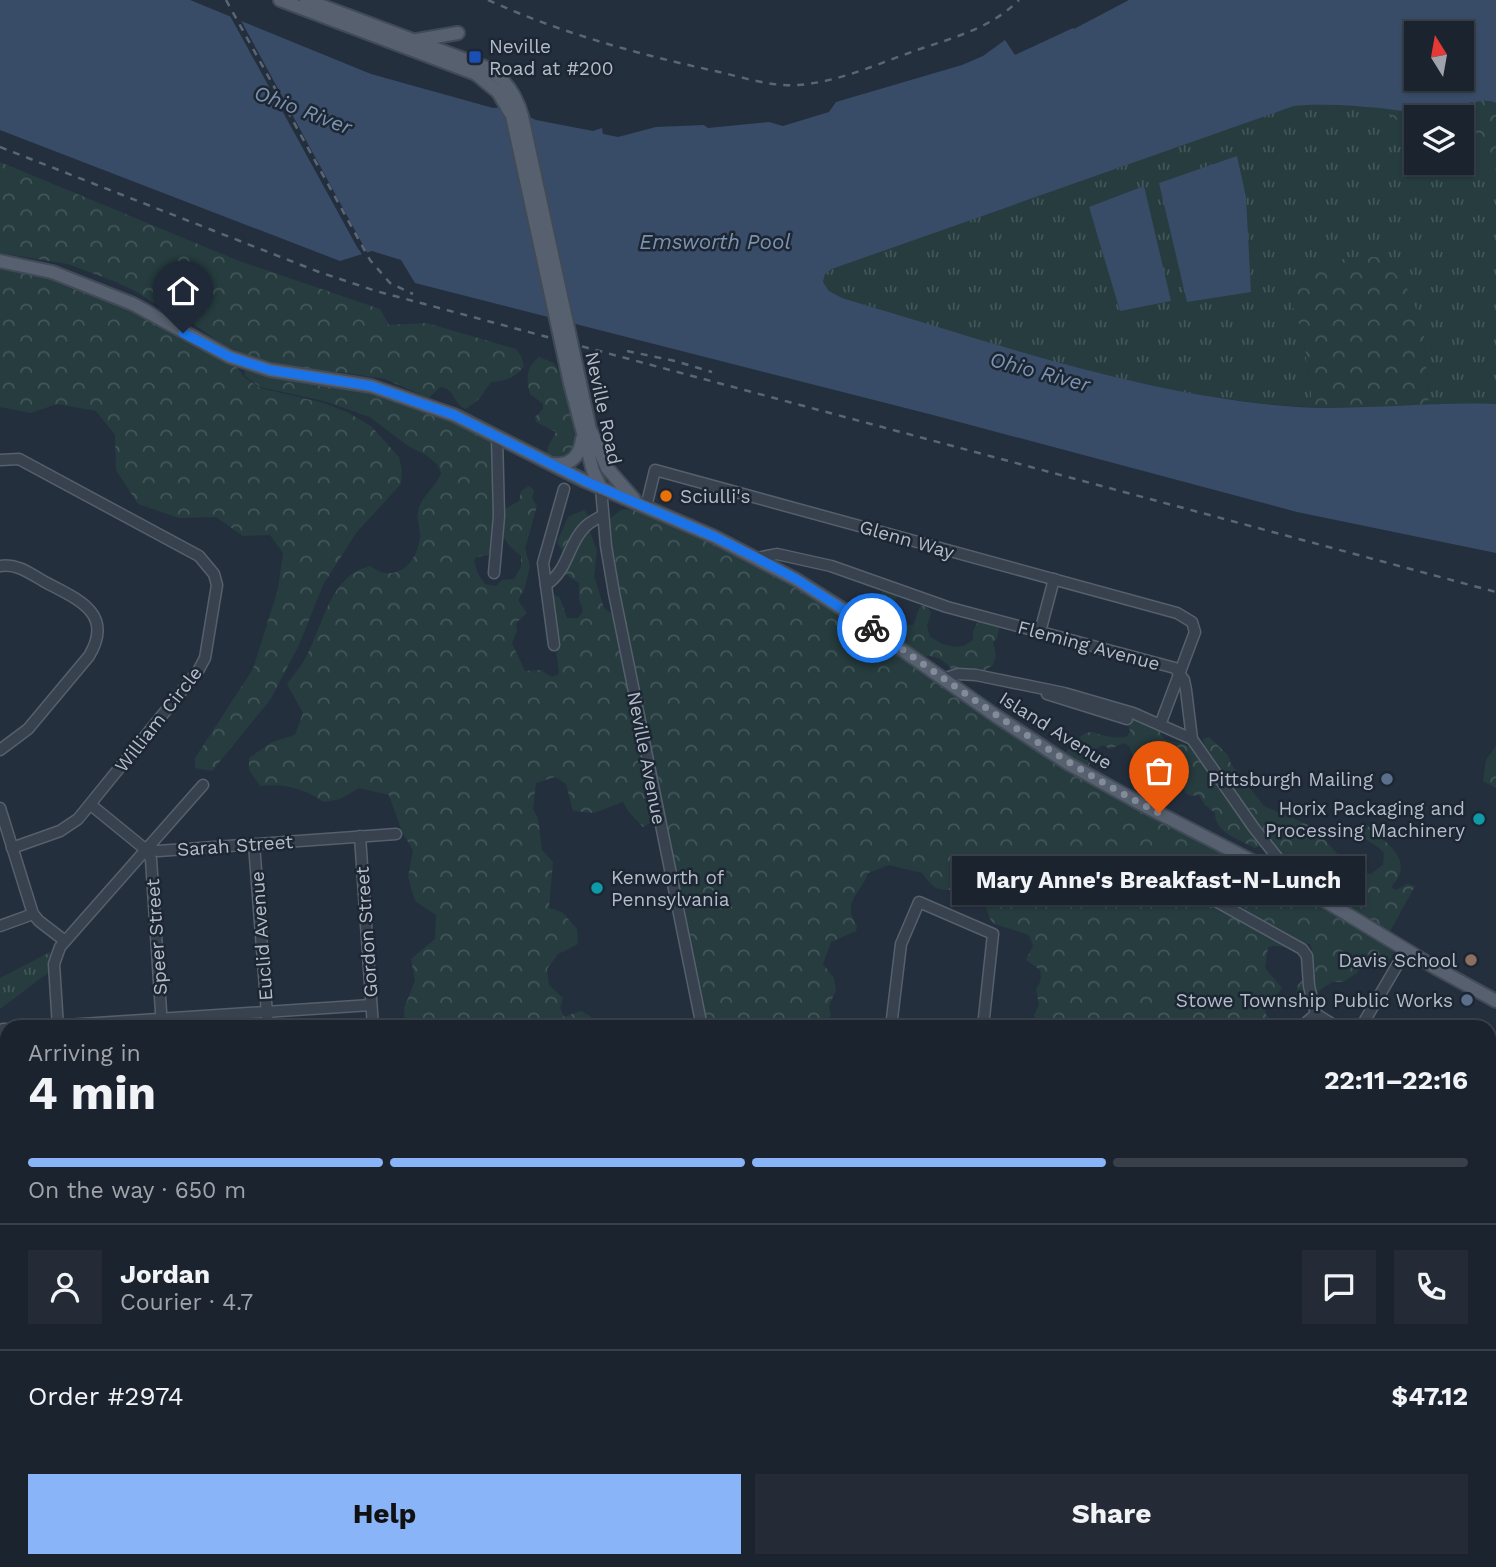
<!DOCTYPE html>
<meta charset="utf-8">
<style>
:root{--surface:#1b232e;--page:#242b36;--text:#f1f3f6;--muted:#a0a4aa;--line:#39404a;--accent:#8ab4f8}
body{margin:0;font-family:"Work Sans",sans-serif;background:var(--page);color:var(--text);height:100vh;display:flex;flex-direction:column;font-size:26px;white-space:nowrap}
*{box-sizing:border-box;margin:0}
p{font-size:23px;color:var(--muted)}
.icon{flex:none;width:38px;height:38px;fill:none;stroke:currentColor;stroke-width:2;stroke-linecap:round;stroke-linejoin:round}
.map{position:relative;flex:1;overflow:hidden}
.panel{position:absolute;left:0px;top:1020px;width:1496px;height:548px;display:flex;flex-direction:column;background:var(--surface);border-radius:21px 21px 0 0;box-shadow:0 2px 5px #0004,0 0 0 2px var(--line)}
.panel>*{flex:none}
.needle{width:46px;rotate:349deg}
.controls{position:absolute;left:1404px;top:21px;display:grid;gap:14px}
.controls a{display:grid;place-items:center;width:70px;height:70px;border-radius:0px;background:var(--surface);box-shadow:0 2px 5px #0004,0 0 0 2px var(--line);font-size:35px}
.pin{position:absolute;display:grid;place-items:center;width:60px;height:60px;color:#fff;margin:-72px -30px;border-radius:50% 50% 50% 0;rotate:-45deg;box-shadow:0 0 7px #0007}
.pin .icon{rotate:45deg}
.courier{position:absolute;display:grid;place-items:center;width:70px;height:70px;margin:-35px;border:5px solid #1a73e8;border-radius:50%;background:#fff;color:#222;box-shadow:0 2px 9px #0007}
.bubble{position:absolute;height:49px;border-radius:0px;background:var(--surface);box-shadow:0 2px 5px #0004,0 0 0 2px var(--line);font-size:23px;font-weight:700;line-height:49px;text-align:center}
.summary em{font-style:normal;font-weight:700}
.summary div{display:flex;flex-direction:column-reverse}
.summary{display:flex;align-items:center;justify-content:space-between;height:119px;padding:0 28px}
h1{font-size:46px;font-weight:700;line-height:52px}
.bar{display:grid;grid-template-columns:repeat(4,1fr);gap:10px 7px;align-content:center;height:84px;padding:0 28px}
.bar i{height:9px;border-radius:5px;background:var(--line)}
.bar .selected{background:var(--accent)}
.bar p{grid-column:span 4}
.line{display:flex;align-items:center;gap:18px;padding:0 28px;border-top:2px solid var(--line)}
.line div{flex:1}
.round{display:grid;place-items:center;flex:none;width:74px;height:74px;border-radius:0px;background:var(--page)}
.button{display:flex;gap:14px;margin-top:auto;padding:14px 28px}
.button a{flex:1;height:80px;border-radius:0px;background:var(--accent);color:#111;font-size:28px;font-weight:700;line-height:80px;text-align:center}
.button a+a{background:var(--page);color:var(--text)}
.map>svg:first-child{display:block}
</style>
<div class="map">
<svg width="1496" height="1567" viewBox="0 0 1496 1567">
<defs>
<pattern id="grass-tufts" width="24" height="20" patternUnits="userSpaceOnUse" patternTransform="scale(1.75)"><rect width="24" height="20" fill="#263c3f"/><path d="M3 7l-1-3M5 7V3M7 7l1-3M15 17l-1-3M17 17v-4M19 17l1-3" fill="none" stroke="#435659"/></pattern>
<pattern id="forest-crowns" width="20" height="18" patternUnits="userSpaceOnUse" patternTransform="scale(1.75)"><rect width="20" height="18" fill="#263c3f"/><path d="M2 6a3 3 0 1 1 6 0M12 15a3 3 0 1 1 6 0" fill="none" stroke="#435659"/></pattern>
</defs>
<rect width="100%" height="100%" fill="#242f3e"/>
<!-- grass -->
<g fill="url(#grass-tufts)">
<path d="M1310 104 1383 108 1416 137V163H1461V149L1470 151 1496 169V404L1429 405 1423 324 1287 289 1303 335 1313 407C1153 401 995 344 842 298L829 291 823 282 825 274 832 269 1259 118 1294 106Z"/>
<path d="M50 952 49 972 0 1009V978Z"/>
</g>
<!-- forest -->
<g fill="url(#forest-crowns)">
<path d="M1480 99 1496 103V169L1470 151 1461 149V117H1416V137L1383 108C1417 112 1447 114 1480 99Z"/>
<path d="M0 162 239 261 380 309 389 325 427 323 516 349 521 356 524 366C515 378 506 381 491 382L479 399 466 409C453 405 455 388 440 387L429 398 385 379 340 372 297 369 254 359 219 342 175 311 154 303 135 291 116 282 68 264 0 253Z"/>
<path d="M1347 257H1378L1405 284 1423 324 1429 405 1372 408 1313 407 1303 335 1287 289Z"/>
<path d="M0 264 51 274 132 306 230 358 244 377 260 388 324 403 347 412 371 426 399 457 402 470 401 484 356 533 323 585 299 645 270 700 212 771 195 768V758L253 669 278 589 283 553 270 535 243 536 216 517 179 518 138 504 116 470 115 435 96 411 57 404 31 413 0 407Z"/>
<path d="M539 357 554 363 566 386 574 422 575 443 567 456 557 458 547 453 548 447 556 432 536 422 535 417 543 409V404L530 394C526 377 526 368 539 357Z"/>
<path d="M244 366 332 379 484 431 494 448 492 463 497 473 496 547 489 555 476 557 474 561 478 574 485 584 496 586 502 580 514 579 521 567V556C501 540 502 536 503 510L519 501 521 491 529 486 534 490 532 498 537 506 525 549 530 566 524 590 518 600 527 613 516 623 517 631 512 643 525 671 541 670 552 677 559 674 550 592 560 598 567 618H578L583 611 579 599V583L565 574 566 557 557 542 568 517 584 510 588 515 586 520 597 551 594 576 604 608 617 618 657 819 643 827 628 811 623 802 594 813 573 811 566 784 555 777 536 783 533 809 538 818 542 850 553 862 549 908 562 912 577 929 578 944 558 954 547 969 549 985 563 998 560 1008 564 1017 581 1011 590 1016 596 1027H405L404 1008 415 981 411 959 435 939 436 915 415 901 408 877 413 850 402 832 389 795 359 788 340 799 324 802C303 788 284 783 260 786L249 770V758L272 742 295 735 303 713 287 684C293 675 301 667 306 657 323 626 330 575 370 566 394 584 416 566 420 538 421 529 416 520 418 511 422 495 436 487 441 473L437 464 426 455 408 446 370 417 324 401 260 387 245 376Z"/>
<path d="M640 508 713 539 798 584 987 715 1251 863C1233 880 1240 897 1264 899L1276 876 1389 943 1394 953 1387 964 1381 965 1374 955H1369L1357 973 1343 982H1332L1310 997 1305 1006H1300L1296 1002 1297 986C1309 973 1318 962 1310 944 1302 942 1300 945 1292 947 1284 949 1277 944 1268 947L1265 968 1282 988 1276 997 1266 1002 1265 1013 1273 1023V1027H1038L1034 1015 1039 1005 1036 989C1041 982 1042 978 1040 970L1026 960 1033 946 1029 935 995 924 991 921 985 905 974 901 961 890C938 890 936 892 922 873L889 865 868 873C861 894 841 902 857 926L856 931 831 942 823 964 834 978 836 990 829 1006 831 1016 823 1024V1027H702L608 545V520L621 510Z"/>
<path d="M887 587 899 592C893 605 888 612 899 624L913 625C917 619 916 611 921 606H927L931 613 927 626 930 637C945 646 959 652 973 640V631L979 619 1001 621 997 638 993 642 996 655 993 665 979 674 954 672C942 657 934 654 915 657L852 612C857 600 863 605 872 601 878 598 882 592 887 587Z"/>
<path d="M1133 708H1140C1148 720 1158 727 1164 739L1189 746 1196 750 1260 841V846L1255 848C1239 839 1215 833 1215 813L1205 805 1199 795 1191 796 1185 793 1184 778 1170 775 1152 766 1145 772 1135 774 1131 768 1134 759 1129 746 1124 743 1110 749 1103 745 1097 748 1086 771 1062 757C1096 714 1087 741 1126 737L1130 732 1129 727 1124 721 1127 712Z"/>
<path d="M1209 737 1228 755 1231 764 1264 806 1313 827 1352 870 1371 874 1383 865 1384 853C1376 843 1368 843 1359 834L1360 827 1367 825C1385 843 1417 859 1391 887L1396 890 1407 884 1415 886 1388 935 1300 882 1207 758 1203 739Z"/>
<path d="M1496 746V788L1483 781 1486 760Z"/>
<path d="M0 1035H5L7 1096 0 1100Z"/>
<path d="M1496 1151V1304L1489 1299V1158Z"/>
<path d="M468 1561H552L546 1567H520L514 1562 508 1567H468Z"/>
</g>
<!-- water -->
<g fill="#394c67" fill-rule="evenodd">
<path d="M0 0H190L371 74 493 108 508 107 536 120 593 131 602 128 603 134 618 137 656 127 704 125 708 128 769 122 783 126 829 112 836 102 962 65 983 56 1005 40 1015 55 1073 28 1074 29 1129 0H1496V103C1478 95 1454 110 1434 112 1416 114 1398 110 1380 108 1352 106 1322 103 1294 106L832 269 825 274 823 282 829 291 842 298C984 340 1126 390 1274 405 1348 413 1422 401 1496 404V553L1297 512 933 415 415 283 401 260 372 251 340 261 0 130ZM1416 33H1461V79H1416Z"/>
<path d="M1237 156 1246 197 1251 292 1187 302 1159 183Z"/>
<path d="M1144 186 1171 301 1120 311 1089 207Z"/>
</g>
<!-- pier -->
<path fill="#242f3e" d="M229 14 238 15 369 256 364 257 357 247Z"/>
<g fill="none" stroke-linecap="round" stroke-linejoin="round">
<!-- minor casing -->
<g stroke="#565f6c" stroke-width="13">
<g id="minor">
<path d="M0 460 19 459 199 556 214 574 217 585 205 658 198 671 78 819 60 831 12 848"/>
<path d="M601 488 606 546 614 593 702 1027"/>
<path d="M646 507 655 470 1177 613 1192 622 1195 632 1160 725"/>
<path d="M757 558 777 554 831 566 947 607 1175 668 1184 680 1186 690 1192 739 1254 828 1299 885"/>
<path d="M0 566C17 563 31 574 45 582 77 599 115 613 89 656L28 729 0 750"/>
<path d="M494 573 499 516 497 436"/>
<path d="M546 585C569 569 567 546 584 528 589 522 597 519 603 515"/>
<path d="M1040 632 1054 579"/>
<path d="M554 645 543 563 564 489"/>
<path d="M943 679 958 674 976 675 1064 693 1133 713 1192 739"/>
<path d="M1047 694 1127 719"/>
<path d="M91 805 145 849 158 851 396 834"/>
<path d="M0 808 33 914 39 921 65 941"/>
<path d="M360 836 373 1027"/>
<path d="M254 844 268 1027"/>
<path d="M145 849 151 859 162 1027"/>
<path d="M1150 869 1187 885 1302 949 1307 956 1309 986 1316 1014"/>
<path d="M0 926 33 914"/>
<path d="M1316 1014 1337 1027"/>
<path d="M36 1027 371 1005"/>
<path d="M58 1027 54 964 60 947 203 785"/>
<path d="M891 1027 901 944 919 902 993 934 983 1027"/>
<path d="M1301 1027 1316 1014"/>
<path d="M1361 1027 1406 950"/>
<path d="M3 1029H7"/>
<path d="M1489 1059 1496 1063"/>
<path d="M1489 1113 1496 1119"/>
<path d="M0 1186 7 1185"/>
<path d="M1489 1412 1496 1426"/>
<path d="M0 1415 7 1412"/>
<path d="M1489 1434 1496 1431"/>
<path d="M0 1544 7 1541"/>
<path d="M1489 1551 1496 1557"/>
<path d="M261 1561 264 1567"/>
<path d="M406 1561 407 1567"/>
<path d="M467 1561V1567"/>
<path d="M884 1561 888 1567"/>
<path d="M1032 1561 1064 1567"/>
<path d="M1375 1561 1378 1567"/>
<path d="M548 1567 554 1561"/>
<path d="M654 1567 661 1561"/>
<path d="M817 1567 824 1561"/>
<path d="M1245 1567 1256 1561"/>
</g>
</g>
<!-- major casing -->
<g stroke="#414a57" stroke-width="16">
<g id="major">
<path d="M280 0 476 74 498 92 512 116"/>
<path d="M306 0 485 67C505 78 516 94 522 116"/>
<path d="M417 40 458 33"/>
<path d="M0 261 52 272 133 304 230 357 270 370 371 386 454 415 585 481 715 537 795 579 857 618 996 716 1069 764 1141 804 1299 885 1436 968 1496 1001"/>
<path d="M570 383 593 471 601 488"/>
<path d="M580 383 592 439"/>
<path d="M592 433 607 468 634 499"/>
<path d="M553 464C571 466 580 456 582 439"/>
</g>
</g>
<!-- minor -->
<use href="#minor" stroke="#38414e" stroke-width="10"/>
<!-- major -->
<use href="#major" stroke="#56606e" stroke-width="12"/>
<!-- rail -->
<g stroke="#5a6575" stroke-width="2.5" stroke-dasharray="7 7" stroke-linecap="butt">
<path d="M226 0 370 260 390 283 413 294"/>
<path d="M488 0C561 33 637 54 715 71 742 77 771 87 798 85 840 82 882 62 920 49 956 37 992 27 1019 0"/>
<path d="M0 147 319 272 376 291 1496 592"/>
<path d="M627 351 675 361 712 372"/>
</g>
<!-- major-bridge casing -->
<g stroke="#414a57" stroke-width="16" stroke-linecap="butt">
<g id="major-bridge">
<path d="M512 116 570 383"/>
<path d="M522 116 580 383"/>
</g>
</g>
<!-- major-bridge -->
<use href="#major-bridge" stroke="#56606e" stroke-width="12"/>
</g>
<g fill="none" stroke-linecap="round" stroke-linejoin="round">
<!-- done -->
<path stroke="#828b98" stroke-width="7" stroke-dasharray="0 12.6" d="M872 628C966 694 1057 761 1159 813"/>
<!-- route -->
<path stroke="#1a73e8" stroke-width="9" d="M183 333 230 357 270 370 371 386 454 415 585 481 715 537 757 558 796 579 872 628"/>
</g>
<!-- markers -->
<rect fill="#1a4fb4" stroke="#1d2633" stroke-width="2.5" x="468" y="50" width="14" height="14" rx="3.5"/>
<circle fill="#e8710a" stroke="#1d2633" stroke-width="2.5" cx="666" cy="496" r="7"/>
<g fill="#5c6f8a" stroke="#1d2633" stroke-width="2.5">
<circle cx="1387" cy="779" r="7"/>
<circle cx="1467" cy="1000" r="7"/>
</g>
<g fill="#0f9aa8" stroke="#1d2633" stroke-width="2.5">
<circle cx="1479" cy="819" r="7"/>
<circle cx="597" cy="888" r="7"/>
</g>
<circle fill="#8d6e63" stroke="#1d2633" stroke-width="2.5" cx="1471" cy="960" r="7"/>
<g text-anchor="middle" stroke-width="5" stroke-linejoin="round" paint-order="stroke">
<!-- poi labels -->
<g font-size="19" fill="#b4bcc9" stroke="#1d2633" text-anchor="end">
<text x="489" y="53" text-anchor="start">Neville<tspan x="489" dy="22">Road at #200</tspan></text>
<text x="680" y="503" text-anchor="start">Sciulli's</text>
<text x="1373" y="786">Pittsburgh Mailing</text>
<text x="1465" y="815">Horix Packaging and<tspan x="1465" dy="22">Processing Machinery</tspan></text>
<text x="611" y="884" text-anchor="start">Kenworth of<tspan x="611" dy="22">Pennsylvania</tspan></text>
<text x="1457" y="967">Davis School</text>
<text x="1453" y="1007">Stowe Township Public Works</text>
</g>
<!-- street labels -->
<g font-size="19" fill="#b4bcc9" stroke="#1d2633">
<text transform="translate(604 408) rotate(78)" y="7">Neville Road</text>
<text transform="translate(907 539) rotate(16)" y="7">Glenn Way</text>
<text transform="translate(1089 645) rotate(15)" y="7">Fleming Avenue</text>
<text transform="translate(158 719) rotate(-52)" y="7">William Circle</text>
<text transform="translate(1056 730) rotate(32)" y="7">Island Avenue</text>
<text transform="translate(647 758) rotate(79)" y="7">Neville Avenue</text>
<text transform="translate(235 845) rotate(-4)" y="7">Sarah Street</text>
<text transform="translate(366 932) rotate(-94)" y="7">Gordon Street</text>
<text transform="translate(261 936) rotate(-94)" y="7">Euclid Avenue</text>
<text transform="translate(156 937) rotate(-94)" y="7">Speer Street</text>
</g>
<!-- water labels -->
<g font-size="21" font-style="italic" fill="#7c92b1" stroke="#1d2633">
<text transform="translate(303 110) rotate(21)" y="7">Ohio River</text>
<text x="715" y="249">Emsworth Pool</text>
<text transform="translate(1040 372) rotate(15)" y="7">Ohio River</text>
</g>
</g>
</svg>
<div class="controls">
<a><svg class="needle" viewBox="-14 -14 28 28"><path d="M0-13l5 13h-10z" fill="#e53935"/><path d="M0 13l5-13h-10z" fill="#a0a4aa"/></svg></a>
<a><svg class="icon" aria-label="layers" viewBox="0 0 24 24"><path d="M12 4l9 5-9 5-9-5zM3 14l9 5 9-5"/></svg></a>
</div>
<div class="pin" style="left:1159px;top:813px;background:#ea580c"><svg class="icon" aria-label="bag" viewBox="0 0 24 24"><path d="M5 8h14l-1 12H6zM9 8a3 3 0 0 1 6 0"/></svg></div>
<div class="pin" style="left:183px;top:333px;background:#1f2937"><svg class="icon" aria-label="home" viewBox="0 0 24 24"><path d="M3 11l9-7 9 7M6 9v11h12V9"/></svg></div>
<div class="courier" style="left:872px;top:628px"><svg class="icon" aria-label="bike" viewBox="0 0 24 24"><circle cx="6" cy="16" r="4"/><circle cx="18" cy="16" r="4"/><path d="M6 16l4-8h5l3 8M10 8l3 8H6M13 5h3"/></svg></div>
<div class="bubble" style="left:952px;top:856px;width:413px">Mary Anne's Breakfast-N-Lunch</div>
<section class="panel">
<div class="summary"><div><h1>4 min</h1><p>Arriving in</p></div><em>22:11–22:16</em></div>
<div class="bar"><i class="selected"></i><i class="selected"></i><i class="selected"></i><i></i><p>On the way · 650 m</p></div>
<div class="line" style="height:126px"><a class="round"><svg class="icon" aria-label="person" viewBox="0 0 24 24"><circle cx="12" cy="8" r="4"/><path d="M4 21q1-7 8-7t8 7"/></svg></a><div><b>Jordan</b><p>Courier · 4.7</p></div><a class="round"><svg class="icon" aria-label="chat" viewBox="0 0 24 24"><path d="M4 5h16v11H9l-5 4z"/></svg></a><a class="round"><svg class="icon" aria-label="phone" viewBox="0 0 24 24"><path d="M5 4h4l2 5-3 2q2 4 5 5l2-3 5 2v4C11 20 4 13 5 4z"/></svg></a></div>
<div class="line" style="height:91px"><div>Order #2974</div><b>$47.12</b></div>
<div class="button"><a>Help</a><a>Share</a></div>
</section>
</div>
